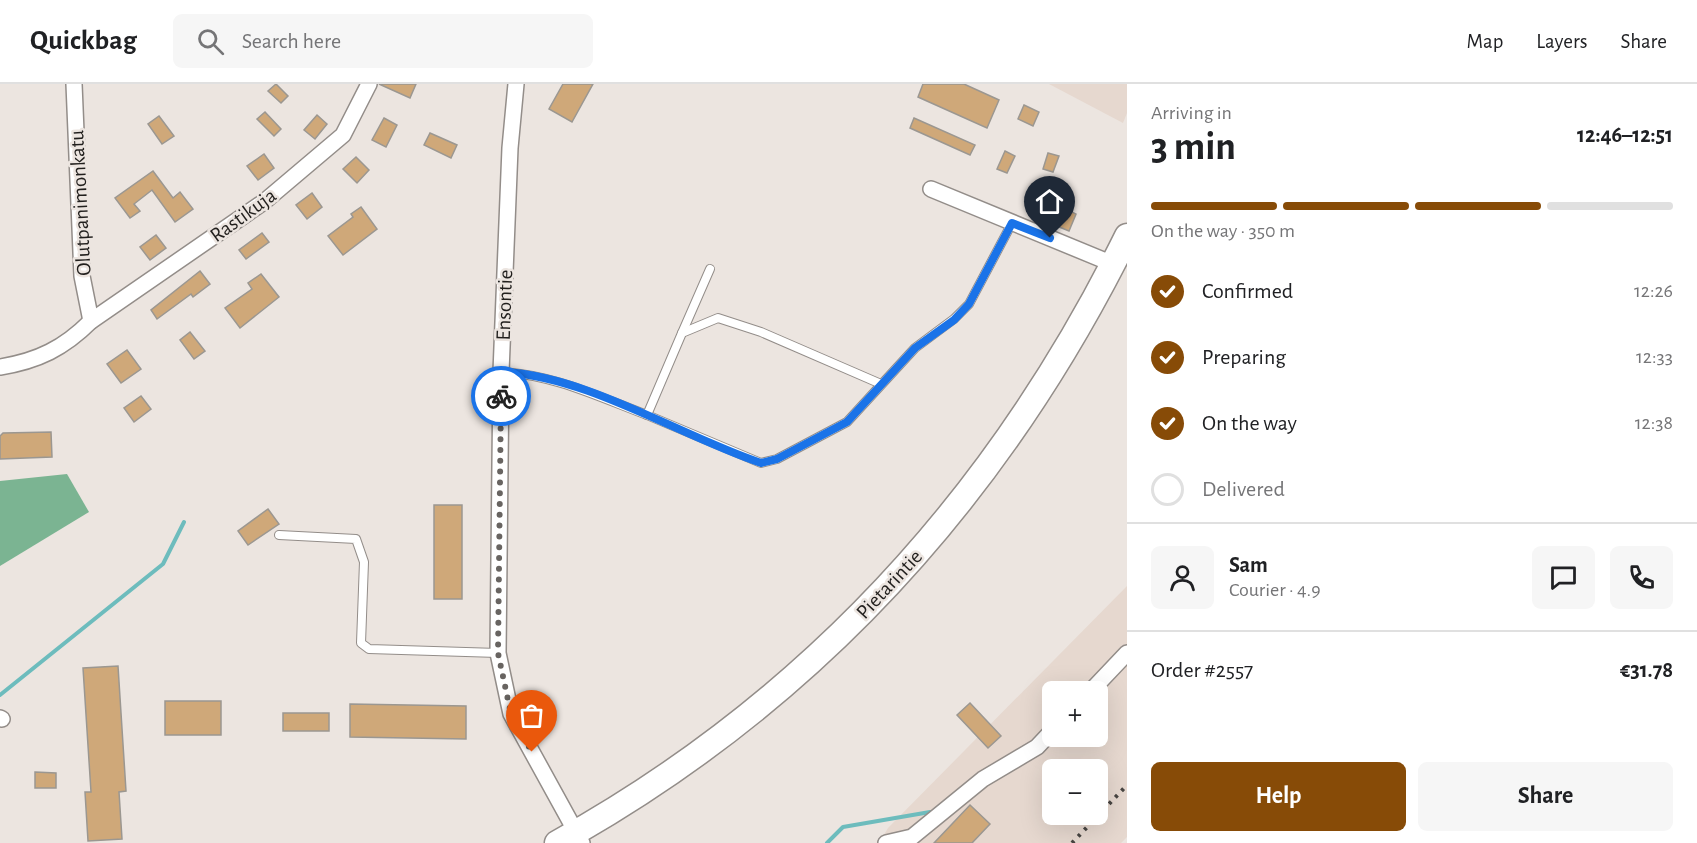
<!DOCTYPE html>
<meta charset="utf-8">
<style>
:root{--surface:#fff;--page:#f6f6f6;--text:#202124;--muted:#757577;--line:#e0e0e0;--accent:#874b07}
body{margin:0;font-family:"Alegreya Sans",sans-serif;background:var(--page);color:var(--text);height:100vh;display:flex;flex-direction:column;font-size:22px;white-space:nowrap}
*{box-sizing:border-box;margin:0}
p{font-size:20px;color:var(--muted)}
.icon{flex:none;width:33px;height:33px;fill:none;stroke:currentColor;stroke-width:2;stroke-linecap:round;stroke-linejoin:round}
.map{position:relative;flex:1;overflow:hidden}
.side{display:flex;flex-direction:column;background:var(--surface);width:570px}
.side>*{flex:none}
.buttons{position:absolute;left:1042px;top:597px;display:grid;gap:12px}
.buttons a{display:grid;place-items:center;width:66px;height:66px;border-radius:9px;background:var(--surface);box-shadow:0 6px 24px #0002;font-size:30px}
.pin{position:absolute;display:grid;place-items:center;width:51px;height:51px;color:#fff;margin:-62px -26px;border-radius:50% 50% 50% 0;rotate:-45deg;box-shadow:0 0 6px #0007}
.pin .icon{rotate:45deg}
.courier{position:absolute;display:grid;place-items:center;width:60px;height:60px;margin:-30px;border:4px solid #1a73e8;border-radius:50%;background:#fff;color:#222;box-shadow:0 2px 8px #0007}
.head em{font-style:normal;font-weight:700}
.head div{display:flex;flex-direction:column-reverse}
.head{display:flex;align-items:center;justify-content:space-between;height:102px;padding:0 24px}
h1{font-size:39px;font-weight:700;line-height:45px}
.bar{display:grid;grid-template-columns:repeat(4,1fr);gap:9px 6px;align-content:center;height:72px;padding:0 24px}
.bar i{height:8px;border-radius:4px;background:var(--line)}
.bar .selected{background:var(--accent)}
.bar p{grid-column:span 4}
.line{display:flex;align-items:center;gap:15px;padding:0 24px;border-top:2px solid var(--line)}
.line div{flex:1}
.round{display:grid;place-items:center;flex:none;width:63px;height:63px;border-radius:9px;background:var(--page)}
ol{padding:0 24px;list-style:none}
li{display:flex;align-items:center;gap:18px;height:66px}
li p{margin-inline-start:auto}
li .icon{padding:6px;border-radius:50%;background:var(--accent);color:#fff;stroke-width:4}
li:last-child{color:var(--muted)}
li i{width:33px;height:33px;border:3px solid var(--line);border-radius:50%}
.primary-button{display:flex;gap:12px;margin-top:auto;padding:12px 24px}
.primary-button a{flex:1;height:69px;border-radius:9px;background:var(--accent);color:#fff;font-size:24px;font-weight:700;line-height:69px;text-align:center}
.primary-button a+a{background:var(--page);color:var(--text)}
header{display:flex;align-items:center;gap:36px;box-sizing:border-box;height:84px;padding:0 30px;background:var(--surface);border-bottom:2px solid var(--line)}
header strong{font-size:28px}
nav{display:flex;gap:33px;margin-inline-start:auto;font-size:21px}
.search{width:420px;height:54px;background:var(--page);display:flex;align-items:center;gap:15px;box-sizing:border-box;padding:0 21px;border-radius:9px;color:var(--muted);font-size:22px}
main{display:flex;flex:1;min-height:0}
.map>svg:first-child{display:block}
</style>
<header>
<strong>Quickbag</strong>
<div class="search"><svg class="icon" aria-label="search" viewBox="0 0 24 24"><circle cx="10" cy="10" r="6"/><path d="M15 15l6 6"/></svg>Search here</div>
<nav><a>Map</a><a>Layers</a><a>Share</a></nav>
</header>
<main>
<div class="map">
<svg width="1127" height="759" viewBox="0 0 1127 759">
<rect width="100%" height="100%" fill="#ece5e0"/>
<!-- built -->
<g fill="#e6d8cf" fill-rule="evenodd">
<path d="M1049 0H1127V29L1123 39Z"/>
<path d="M1127 502V753L1121 759H879L888 744ZM1053 608H1098V652H1053ZM1053 686H1098V730H1053Z"/>
</g>
<!-- forest -->
<path fill="#7bb492" d="M67 390 89 428 0 482V397Z"/>
<g fill="none" stroke-linecap="round" stroke-linejoin="round">
<!-- stream -->
<g stroke="#6dbcbd" stroke-width="4">
<path d="M0 611 163 480 184 438"/>
<path d="M827 759 843 743 930 728"/>
</g>
</g>
<!-- building -->
<g fill="#cfa879" stroke="#9b9791" stroke-width="1.5">
<path d="M276 0 288 12 281 19 268 7Z"/>
<path d="M379 0H416L410 14Z"/>
<path d="M563 0H593L572 38 549 25Z"/>
<path d="M923 0H964L999 16 987 44 918 13Z"/>
<path d="M1024 21 1039 28 1033 42 1018 35Z"/>
<path d="M265 28 281 45 274 52 257 35Z"/>
<path d="M317 31 327 40 315 55 304 46Z"/>
<path d="M159 32 174 52 162 60 148 40Z"/>
<path d="M384 34 397 41 386 63 372 56Z"/>
<path d="M914 34 975 61 970 71 910 44Z"/>
<path d="M430 49 457 61 451 74 424 61Z"/>
<path d="M1005 67 1015 72 1007 89 997 85Z"/>
<path d="M1048 69 1059 72 1053 88 1043 85Z"/>
<path d="M264 70 274 84 258 96 247 82Z"/>
<path d="M356 73 369 86 357 99 343 85Z"/>
<path d="M153 87 173 114 180 108 193 125 175 138 152 106 134 120 140 127 130 134 115 114Z"/>
<path d="M312 109 322 123 307 135 296 121Z"/>
<path d="M1060 122 1076 130 1069 147 1052 140Z"/>
<path d="M361 123 377 145 343 171 328 152 353 133 351 130Z"/>
<path d="M262 149 269 158 246 175 239 166Z"/>
<path d="M156 151 166 164 150 176 140 163Z"/>
<path d="M200 187 210 200 193 213 191 210 157 235 151 226Z"/>
<path d="M261 190 279 213 240 244 225 224 252 205 248 199Z"/>
<path d="M190 248 205 267 194 275 180 256Z"/>
<path d="M127 266 141 285 121 299 107 280Z"/>
<path d="M141 312 151 325 134 338 124 324Z"/>
<path d="M51 348 52 373 0 375V352L3 349Z"/>
<rect x="434" y="421" width="28" height="94"/>
<path d="M268 425 279 440 248 461 238 447Z"/>
<path d="M118 582 126 707 119 708 122 755 88 757 85 708H91L83 584Z"/>
<rect x="165" y="617" width="56" height="34"/>
<path d="M970 619 1001 652 988 664 957 631Z"/>
<path d="M350 620 466 622V655L350 653Z"/>
<rect x="283" y="629" width="46" height="18"/>
<path d="M35 688 56 689V704H35Z"/>
<path d="M970 721 990 740 972 759H934Z"/>
</g>
<g fill="none" stroke-linecap="round" stroke-linejoin="round">
<!-- service casing -->
<g stroke="#938d89" stroke-width="10">
<g id="service">
<path d="M682 249 710 185"/>
<path d="M501 288C552 290 599 313 647 331"/>
<path d="M881 300 761 248 718 234 682 249 647 331 761 379 777 375 847 338 915 264 954 235 969 220 1012 139"/>
<path d="M279 451 356 455 364 478 361 559 369 565 498 569"/>
</g>
</g>
<!-- minor casing -->
<g stroke="#938d89" stroke-width="18">
<g id="minor">
<path d="M74 0 82 192 91 237"/>
<path d="M516 0 510 64 501 288 498 569 511 630 582 759"/>
<path d="M931 105 1113 180"/>
<path d="M0 283C38 277 64 264 91 237L265 117 343 51 369 0"/>
<path d="M1090 608 1127 569"/>
<path d="M0 634 2 635"/>
<path d="M886 759 912 753 983 695 1037 663 1053 646"/>
</g>
</g>
<!-- primary casing -->
<g stroke="#938d89" stroke-width="27">
<path id="primary" d="M557 759C811 618 999 411 1127 152"/>
</g>
<!-- service -->
<use href="#service" stroke="#fff" stroke-width="8"/>
<!-- minor -->
<use href="#minor" stroke="#fff" stroke-width="15"/>
<!-- primary -->
<use href="#primary" stroke="#fff" stroke-width="24"/>
<!-- rail -->
<path stroke="#484542" stroke-width="4" stroke-dasharray="3 6" stroke-linecap="butt" d="M1072 759 1127 701"/>
</g>
<g fill="none" stroke-linecap="round" stroke-linejoin="round">
<!-- done -->
<path stroke="#686461" stroke-width="6" stroke-dasharray="0 10.8" d="M501 312 498 569 511 630 532 668"/>
<!-- route -->
<path stroke="#1a73e8" stroke-width="8" d="M501 312V288C586 291 680 352 761 379L777 375 847 338 915 264 954 236 969 220 1012 139 1050 154"/>
</g>
<g text-anchor="middle" stroke-width="5" stroke-linejoin="round" paint-order="stroke">
<!-- street labels -->
<g font-size="21" fill="#211f1d" stroke="#ece5e0">
<text transform="translate(80 119) rotate(-93)" y="7">Olutpanimonkatu</text>
<text transform="translate(243 131) rotate(-36)" y="7">Rastikuja</text>
<text transform="translate(504 221) rotate(-88)" y="7">Ensontie</text>
<text transform="translate(889 500) rotate(-47)" y="7">Pietarintie</text>
</g>
</g>
</svg>
<div class="buttons">
<a>+</a>
<a>−</a>
</div>
<div class="pin" style="left:532px;top:668px;background:#ea580c"><svg class="icon" aria-label="bag" viewBox="0 0 24 24"><path d="M5 8h14l-1 12H6zM9 8a3 3 0 0 1 6 0"/></svg></div>
<div class="pin" style="left:1050px;top:154px;background:#1f2937"><svg class="icon" aria-label="home" viewBox="0 0 24 24"><path d="M3 11l9-7 9 7M6 9v11h12V9"/></svg></div>
<div class="courier" style="left:501px;top:312px"><svg class="icon" aria-label="bike" viewBox="0 0 24 24"><circle cx="6" cy="16" r="4"/><circle cx="18" cy="16" r="4"/><path d="M6 16l4-8h5l3 8M10 8l3 8H6M13 5h3"/></svg></div>
</div>
<section class="side">
<div class="head"><div><h1>3 min</h1><p>Arriving in</p></div><em>12:46–12:51</em></div>
<div class="bar"><i class="selected"></i><i class="selected"></i><i class="selected"></i><i></i><p>On the way · 350 m</p></div>
<ol>
<li><svg class="icon" aria-label="check" viewBox="0 0 24 24"><path d="M5 12l5 5 9-10"/></svg>Confirmed<p>12:26</p></li>
<li><svg class="icon" aria-label="check" viewBox="0 0 24 24"><path d="M5 12l5 5 9-10"/></svg>Preparing<p>12:33</p></li>
<li><svg class="icon" aria-label="check" viewBox="0 0 24 24"><path d="M5 12l5 5 9-10"/></svg>On the way<p>12:38</p></li>
<li><i></i>Delivered</li>
</ol>
<div class="line" style="height:108px"><a class="round"><svg class="icon" aria-label="person" viewBox="0 0 24 24"><circle cx="12" cy="8" r="4"/><path d="M4 21q1-7 8-7t8 7"/></svg></a><div><b>Sam</b><p>Courier · 4.9</p></div><a class="round"><svg class="icon" aria-label="chat" viewBox="0 0 24 24"><path d="M4 5h16v11H9l-5 4z"/></svg></a><a class="round"><svg class="icon" aria-label="phone" viewBox="0 0 24 24"><path d="M5 4h4l2 5-3 2q2 4 5 5l2-3 5 2v4C11 20 4 13 5 4z"/></svg></a></div>
<div class="line" style="height:78px"><div>Order #2557</div><b>€31.78</b></div>
<div class="primary-button"><a>Help</a><a>Share</a></div>
</section>
</main>
